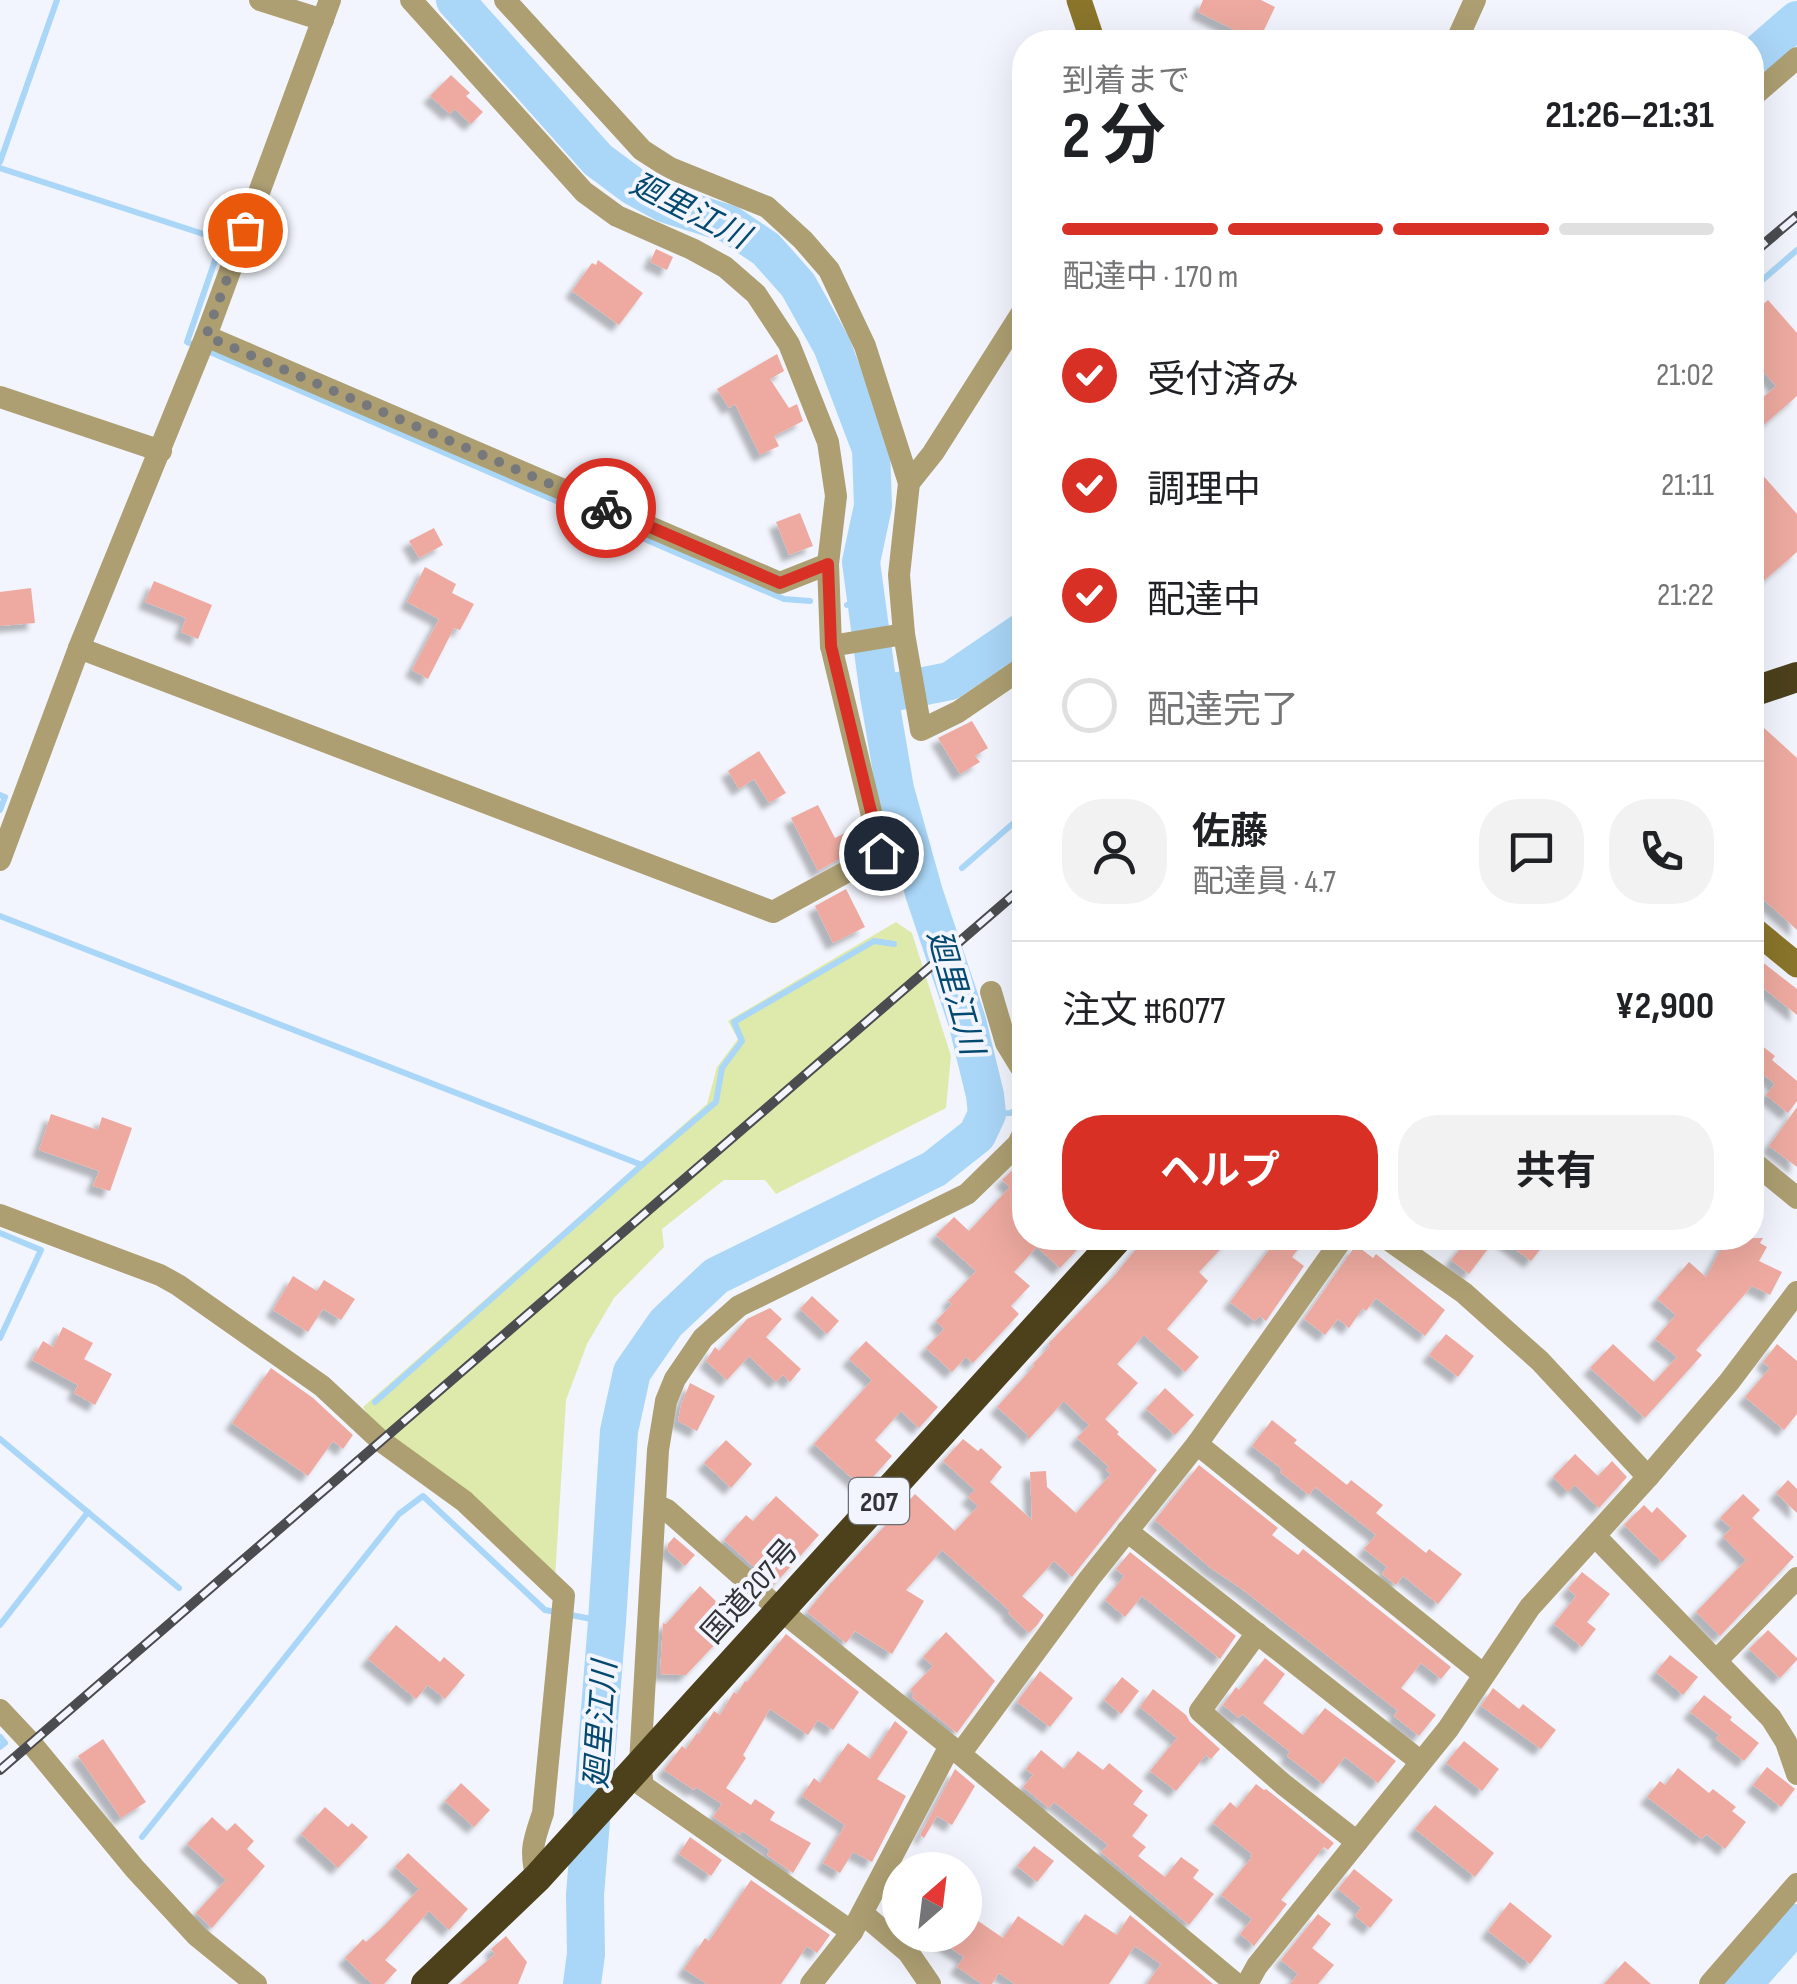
<!DOCTYPE html>
<html lang="ja">
<meta charset="utf-8">
<style>
:root{--surface:#fff;--page:#f2f2f2;--text:#202124;--muted:#757577;--line:#e0e0e0;--accent:#d93025}
body{margin:0;font-family:"Sofia Sans Condensed","Noto Sans JP",sans-serif;background:var(--page);color:var(--text);height:100vh;display:flex;flex-direction:column;font-size:38px;white-space:nowrap}
*{box-sizing:border-box;margin:0}
p{font-size:32px;color:var(--muted)}
.icon{flex:none;width:55px;height:55px;fill:none;stroke:currentColor;stroke-width:2;stroke-linecap:round;stroke-linejoin:round}
.map{position:relative;flex:1;overflow:hidden}
.details{position:absolute;left:1012px;top:30px;width:752px;height:1220px;display:flex;flex-direction:column;background:var(--surface);border-radius:40px;box-shadow:0 10px 40px #0002}
.details>*{flex:none}
.needle{width:65px;rotate:28deg}
.controls{position:absolute;left:882px;top:1852px;display:grid;gap:20px}
.controls a{display:grid;place-items:center;width:100px;height:100px;border-radius:50%;background:var(--surface);box-shadow:0 10px 40px #0002;font-size:50px}
.pin{position:absolute;display:grid;place-items:center;width:85px;height:85px;color:#fff;margin:-42px;border:5px solid #fff;border-radius:50%;box-shadow:0 2px 10px #0007}
.courier{position:absolute;display:grid;place-items:center;width:100px;height:100px;margin:-50px;border:8px solid #d93025;border-radius:50%;background:#fff;color:#222;box-shadow:0 2px 12px #0007}
.headline em{font-style:normal;font-weight:700}
.headline div{display:flex;flex-direction:column-reverse}
.headline{display:flex;align-items:center;justify-content:space-between;height:170px;padding:0 50px}
h1{font-size:65px;font-weight:700;line-height:75px}
.bar{display:grid;grid-template-columns:repeat(4,1fr);gap:15px 10px;align-content:center;height:120px;padding:0 50px}
.bar i{height:12px;border-radius:8px;background:var(--line)}
.bar .active{background:var(--accent)}
.bar p{grid-column:span 4}
.line{display:flex;align-items:center;gap:25px;padding:0 50px;border-top:2px solid var(--line)}
.line div{flex:1}
.round{display:grid;place-items:center;flex:none;width:105px;height:105px;border-radius:40px;background:var(--page)}
ol{padding:0 50px;list-style:none}
li{display:flex;align-items:center;gap:30px;height:110px}
li p{margin-inline-start:auto}
li .icon{padding:10px;border-radius:50%;background:var(--accent);color:#fff;stroke-width:4}
li:last-child{color:var(--muted)}
li i{width:55px;height:55px;border:5px solid var(--line);border-radius:50%}
.button{display:flex;gap:20px;margin-top:auto;padding:20px 50px}
.button a{flex:1;height:115px;border-radius:40px;background:var(--accent);color:#fff;font-size:40px;font-weight:700;line-height:115px;text-align:center}
.button a+a{background:var(--page);color:var(--text)}
.map>svg:first-child{display:block}
</style>
<div class="map">
<svg width="1797" height="1984" viewBox="0 0 1797 1984">
<defs>
<filter id="shadow"><feDropShadow dx="-7" dy="7" stdDeviation="2.5" flood-color="#0004"/></filter>
</defs>
<rect width="100%" height="100%" fill="#f2f5fd"/>
<!-- green -->
<path fill="#ddeaac" d="M896 922 912 933 951 1056 946 1108 776 1194 765 1180H724L662 1229 664 1247 614 1298 587 1344 566 1400 555 1579 377 1429 363 1407 707 1104 717 1067 738 1039 728 1021Z"/>
<g fill="none" stroke-linecap="round" stroke-linejoin="round">
<!-- stream -->
<g stroke="#aad6f7" stroke-width="6">
<path d="M0 162 57 0"/>
<path d="M0 168 222 240 187 342 784 599 810 601"/>
<path d="M1752 289 1797 250"/>
<path d="M847 605 865 599"/>
<path d="M0 795 5 797 0 810"/>
<path d="M962 868 1025 813"/>
<path d="M0 916 642 1165 716 1102 722 1068 742 1041 734 1022 874 941 894 944"/>
<path d="M987 1114 1010 1113 1025 1106"/>
<path d="M0 1233 41 1250 0 1338"/>
<path d="M375 1402 642 1165"/>
<path d="M0 1439 179 1588"/>
<path d="M0 1625 88 1512"/>
<path d="M0 1737 5 1743 0 1747"/>
<path d="M142 1837 399 1514 423 1496 545 1610 607 1622"/>
</g>
<!-- river -->
<g stroke="#aad6f7" stroke-width="38">
<path d="M455 0 598 160 633 186 666 204 729 224 766 249 798 285 832 346 871 449 873 506 861 562 879 695 895 789 924 893 967 1021 985 1095 987 1114 977 1135 934 1169 716 1276 666 1323 632 1372 619 1431 607 1622 585 1895 586 1954 582 1984"/>
<path d="M1752 59 1797 20"/>
<path d="M879 695 950 681 1025 630"/>
<path d="M1743 1984 1797 1923"/>
</g>
</g>
<!-- building -->
<g fill="#eeaaa0" filter="url(#shadow)">
<path d="M1203 0H1261L1275 7 1264 30 1290 42H1239L1243 34 1198 12Z"/>
<path d="M451 75 470 93 466 96 483 112 471 124 455 109 450 114 430 96Z"/>
<path d="M656 249 673 257 667 270 650 262Z"/>
<path d="M598 260 643 293 619 325 572 291 592 263 596 265Z"/>
<path d="M1768 300 1797 333V396L1752 435V407L1776 386 1752 359V314Z"/>
<path d="M777 354 784 371 770 379 789 408 797 404 803 421 774 436 779 446 760 455 735 404 729 408 717 389Z"/>
<path d="M1752 463 1797 514V552L1752 591Z"/>
<path d="M800 513 813 546 789 555 776 522Z"/>
<path d="M434 528 443 545 419 558 409 541Z"/>
<path d="M425 567 456 584 452 593 474 604 460 630 454 628 428 679 412 670 439 619 407 602Z"/>
<path d="M154 581 212 605 198 639 181 632 186 618 145 602Z"/>
<path d="M31 588 35 623 0 626V592Z"/>
<path d="M1752 717 1797 758V930L1752 889Z"/>
<path d="M972 721 988 748 975 756 980 762 960 774 938 738Z"/>
<path d="M759 751 786 793 769 803 754 779 739 789 728 771Z"/>
<path d="M818 805 835 838 859 826 864 845 818 871 791 818Z"/>
<path d="M846 889 865 927 833 943 815 906Z"/>
<path d="M1752 954 1797 989V1015L1752 979Z"/>
<path d="M1752 1038 1775 1056 1772 1060 1797 1081V1101L1788 1113 1766 1095 1775 1084 1752 1065Z"/>
<path d="M1797 1107V1167L1769 1146Z"/>
<path d="M51 1114 98 1130 102 1117 132 1128 110 1191 93 1186 99 1171 39 1150Z"/>
<path d="M1025 1158V1238H1088L1060 1268 1037 1247 1014 1272 1030 1286 1011 1306 1019 1314 973 1363 966 1357 952 1372 926 1348 944 1329 936 1321 952 1304 948 1301 976 1271 936 1235 954 1217 969 1231 1010 1187 1002 1180Z"/>
<path d="M1145 1238H1231L1199 1272 1208 1281 1167 1329 1199 1357 1185 1372 1144 1335 1117 1364 1138 1383 1105 1419 1119 1432 1117 1434 1157 1470 1072 1577 1054 1561 1022 1596 1044 1615 1038 1624 1029 1633 1008 1613 1010 1611 942 1550 906 1590 924 1601 892 1654 855 1631 846 1643 807 1612 830 1584 915 1494 955 1531 978 1506 968 1497 975 1490 943 1461 963 1439 978 1451 981 1448 1002 1467 990 1482 1032 1520 1030 1472 1046 1471 1047 1487 1076 1513 1111 1474 1106 1470 1109 1467 1077 1438 1089 1425 1064 1401 1028 1440V1435L997 1407 1034 1366 1033 1364 1050 1346 1048 1344 1115 1275Z"/>
<path d="M1278 1238H1307L1292 1257 1304 1266 1266 1321 1260 1316 1255 1321 1230 1302Z"/>
<path d="M1469 1238H1496L1469 1274 1451 1260Z"/>
<path d="M1500 1238H1549L1531 1261Z"/>
<path d="M1727 1238H1763L1760 1243 1767 1247 1759 1261 1782 1272 1770 1295 1752 1286 1696 1350 1702 1355 1645 1418 1590 1368 1613 1344 1654 1382 1677 1357 1655 1339 1676 1315 1657 1299 1689 1262 1706 1277Z"/>
<path d="M1356 1245 1373 1258 1376 1254 1445 1310 1425 1336 1376 1298 1366 1311 1363 1308 1349 1328 1338 1319 1325 1335 1304 1319Z"/>
<path d="M293 1276 317 1291 324 1280 355 1299 341 1320 323 1309 308 1332 273 1310Z"/>
<path d="M812 1296 839 1321 827 1334 800 1309Z"/>
<path d="M770 1308 782 1319 766 1337 801 1369 790 1382 783 1375 776 1382 749 1356 727 1380 706 1361 715 1347 719 1351 747 1319Z"/>
<path d="M63 1327 93 1343 84 1359 112 1374 95 1405 74 1393 78 1385 32 1360 43 1341 53 1347Z"/>
<path d="M1446 1334 1474 1356 1458 1377 1429 1355Z"/>
<path d="M866 1341 938 1407 919 1428 901 1411 875 1440 892 1456 863 1488 814 1444 872 1380 849 1359Z"/>
<path d="M1777 1344 1797 1361V1414L1784 1430 1745 1397 1770 1368 1763 1362Z"/>
<path d="M271 1368 313 1398 353 1435 343 1449 333 1441 308 1476 232 1423Z"/>
<path d="M690 1383 715 1396 697 1431 678 1421 681 1405Z"/>
<path d="M1165 1388 1194 1415 1175 1435 1146 1409Z"/>
<path d="M1272 1420 1297 1440 1294 1443 1347 1485 1351 1480 1383 1505 1376 1513 1426 1553 1429 1549 1462 1574 1438 1604 1403 1576 1396 1585 1382 1574 1387 1567 1364 1549 1376 1535 1315 1487 1309 1495 1280 1472 1282 1469 1252 1446Z"/>
<path d="M726 1440 752 1464 731 1488 704 1463Z"/>
<path d="M1575 1454 1598 1476 1612 1461 1627 1477 1599 1508 1575 1485 1568 1492 1553 1477Z"/>
<path d="M1199 1465 1278 1528 1272 1535 1298 1555 1303 1549 1451 1667 1441 1679 1421 1663 1401 1688 1436 1715 1419 1736 1394 1716 1398 1711 1242 1589 1212 1569 1155 1520Z"/>
<path d="M1788 1480 1797 1489V1513L1776 1493Z"/>
<path d="M1743 1494 1760 1510 1752 1518 1794 1557 1720 1636 1696 1612 1746 1560 1723 1537 1731 1528 1720 1518Z"/>
<path d="M776 1496 819 1535 774 1585 724 1540 746 1515 753 1521Z"/>
<path d="M1644 1505 1652 1513 1657 1507 1687 1536 1662 1562 1624 1525Z"/>
<path d="M674 1537 695 1555 685 1566 667 1550 668 1544Z"/>
<path d="M1130 1552 1236 1636 1220 1659 1142 1596 1125 1617 1105 1600 1124 1576 1116 1569Z"/>
<path d="M1582 1572 1610 1594 1587 1622 1596 1629 1582 1647 1554 1624 1576 1596 1568 1589Z"/>
<path d="M700 1586 737 1621 686 1675 660 1674 663 1623 666 1624Z"/>
<path d="M396 1625 440 1662 444 1657 465 1675 445 1699 428 1685 416 1699 368 1659Z"/>
<path d="M1768 1630 1797 1658V1660L1780 1678 1749 1649Z"/>
<path d="M946 1632 995 1681 957 1733 912 1697 914 1694 910 1690 933 1666 923 1657Z"/>
<path d="M786 1634 859 1692 833 1730 818 1720 808 1735 770 1709 743 1755 746 1758 726 1788 751 1805 755 1799 775 1812 770 1820 811 1843 793 1873 767 1855 770 1850 742 1831 740 1835 713 1817 722 1804 696 1787 694 1790 664 1770 682 1746 686 1749 697 1733 699 1734 714 1711 720 1715 734 1692 737 1694 745 1681 747 1682Z"/>
<path d="M1670 1655 1698 1677 1683 1695 1656 1672Z"/>
<path d="M1265 1658 1285 1674 1263 1703 1303 1735 1325 1708 1396 1761 1378 1783 1345 1757 1323 1784 1287 1756 1290 1752 1242 1714 1239 1718 1223 1705 1236 1687 1239 1690Z"/>
<path d="M1040 1671 1073 1698 1050 1727 1017 1702Z"/>
<path d="M1122 1677 1139 1691 1121 1714 1104 1700Z"/>
<path d="M1493 1688 1519 1709 1523 1704 1556 1730 1541 1749 1481 1706Z"/>
<path d="M1153 1689 1186 1715 1190 1722 1220 1749 1211 1759 1206 1755 1176 1791 1150 1771 1177 1738 1140 1707Z"/>
<path d="M1704 1695 1732 1717 1730 1720 1759 1743 1744 1761 1716 1739 1719 1735 1690 1712Z"/>
<path d="M895 1721 908 1732 877 1779 906 1796 872 1862 853 1852 840 1873 823 1863 845 1825 802 1796 814 1778 820 1783 848 1743 870 1759Z"/>
<path d="M103 1739 146 1802 121 1818 78 1756Z"/>
<path d="M1464 1741 1499 1769 1482 1791 1446 1763Z"/>
<path d="M1041 1750 1064 1769 1078 1751 1103 1770 1109 1763 1143 1791 1133 1804 1148 1815 1132 1836 1146 1847 1138 1856 1165 1877 1181 1857 1199 1870 1193 1878 1214 1894 1189 1925 1101 1852 1108 1845 1054 1802 1049 1808 1023 1787 1033 1775 1026 1769Z"/>
<path d="M1767 1767 1795 1789 1781 1807 1753 1785Z"/>
<path d="M1678 1768 1709 1793 1713 1789 1736 1807 1732 1811 1746 1822 1725 1849 1706 1834 1702 1839 1647 1797 1660 1781 1665 1785Z"/>
<path d="M955 1769 975 1786 952 1825 937 1816 924 1838 920 1835Z"/>
<path d="M461 1783 490 1810 474 1827 445 1801Z"/>
<path d="M1256 1784 1264 1790 1266 1789 1334 1843 1328 1850 1324 1847 1281 1900 1287 1904 1254 1946 1240 1934 1252 1919 1221 1895 1252 1857 1250 1856 1252 1854 1213 1823 1230 1802 1237 1808Z"/>
<path d="M1435 1805 1494 1853 1475 1877 1415 1829Z"/>
<path d="M325 1807 348 1827 352 1823 368 1837 338 1868 301 1834Z"/>
<path d="M212 1817 227 1831 235 1823 254 1841 247 1849 265 1866 212 1928 196 1913 226 1880 187 1844Z"/>
<path d="M690 1837 722 1860 711 1876 679 1854Z"/>
<path d="M1034 1846 1054 1861 1037 1882 1017 1866Z"/>
<path d="M408 1853 468 1909 449 1930 429 1911 385 1960 397 1970 384 1984H372L345 1958 363 1939 366 1942 385 1925 419 1889 395 1867Z"/>
<path d="M1354 1869 1393 1900 1370 1928 1355 1916 1361 1908 1338 1889Z"/>
<path d="M751 1880 830 1935 817 1953 807 1946 781 1984H707L684 1969 705 1938 709 1941Z"/>
<path d="M1510 1902 1552 1936 1530 1964 1488 1931Z"/>
<path d="M965 1912 1003 1938 1018 1916 1063 1946 1085 1914 1117 1935 1130 1915 1213 1984H1147L1161 1964 1135 1946 1109 1984H1015L999 1973 992 1984H982L957 1967 964 1957 931 1935H965Z"/>
<path d="M1318 1914 1331 1924 1312 1948 1334 1965 1318 1984H1290L1298 1974 1281 1960Z"/>
<path d="M506 1936 527 1962 518 1984H460L495 1954 491 1949Z"/>
<path d="M1625 1961 1651 1984H1604Z"/>
</g>
<g fill="none" stroke-linecap="round" stroke-linejoin="round">
<!-- street -->
<g stroke="#ad9f72" stroke-width="22">
<path d="M260 0 323 20"/>
<path d="M411 0 584 192 617 216 692 249 725 267 756 294 789 344 828 442 836 496 828 564"/>
<path d="M505 0 642 150 670 168 767 207 803 240 829 270 865 346 909 483"/>
<path d="M1456 42 1475 0"/>
<path d="M1752 97 1797 58"/>
<path d="M1025 308 933 453 909 483 899 575 904 634 921 730 958 712 1025 666"/>
<path d="M0 397 161 451"/>
<path d="M831 646 904 634"/>
<path d="M79 648 773 912 881 853 831 646 828 564 780 583 206 336"/>
<path d="M0 860 79 648 206 336 330 0"/>
<path d="M991 992 1006 1043 1025 1074"/>
<path d="M1752 1161 1797 1198"/>
<path d="M0 1215 160 1275 178 1285 322 1386 381 1441 464 1501 564 1596 543 1813C534 1840 529 1850 537 1878"/>
<path d="M1386 1238 1464 1293 1540 1361 1648 1477"/>
<path d="M1197 1444 1484 1675"/>
<path d="M656 1505 667 1510 779 1609 960 1754 1236 1984"/>
<path d="M1127 1531 1421 1762"/>
<path d="M1595 1536 1771 1718 1786 1742 1797 1774"/>
<path d="M1257 1633 1200 1711 1283 1784 1357 1842"/>
<path d="M1716 1661 1797 1578"/>
<path d="M0 1710 31 1743 135 1869 197 1936 256 1984"/>
<path d="M960 1754 1089 1579 1197 1444 1343 1238"/>
<path d="M862 1913 908 1952 930 1984"/>
<path d="M852 1932 643 1786 640 1764 658 1450 666 1401 675 1379 703 1338 739 1306 967 1194 1018 1144 1025 1130"/>
<path d="M811 1984 852 1932 950 1746"/>
<path d="M1247 1984 1257 1966 1448 1729 1530 1607 1648 1477 1729 1382 1797 1292"/>
<path d="M1710 1984 1797 1884"/>
</g>
<!-- secondary -->
<g stroke="#8a752b" stroke-width="25">
<path d="M1079 0 1093 42"/>
<path d="M1752 928 1797 965"/>
</g>
<!-- highway -->
<g stroke="#4c411b" stroke-width="30">
<path d="M1752 692 1797 677"/>
<path d="M426 1984 537 1878 1118 1238"/>
</g>
<!-- rail casing -->
<g stroke="#4b4c50" stroke-width="10">
<g id="rail">
<path d="M1752 254 1797 216"/>
<path d="M0 1770 1025 885"/>
</g>
</g>
<!-- rail -->
<use href="#rail" stroke="#f2f5fd" stroke-width="6" stroke-dasharray="19" stroke-linecap="butt"/>
</g>
<g fill="none" stroke-linecap="round" stroke-linejoin="round">
<!-- done -->
<path stroke="#76787c" stroke-width="10" stroke-dasharray="0 18" d="M245 230 206 336 606 508"/>
<!-- route -->
<path stroke="#d93025" stroke-width="12" d="M606 508 780 583 828 564 831 646 881 853"/>
</g>
<g text-anchor="middle" stroke-width="8" stroke-linejoin="round" paint-order="stroke">
<!-- shield labels -->
<rect fill="#f2f5fd" stroke="#6c6e72" stroke-width="2.5" x="849" y="1478" width="60" height="46" rx="8"/>
<g font-size="28" font-weight="bold" fill="#333437">
<text x="879" y="1511">207</text>
</g>
<!-- street labels -->
<g font-size="30" fill="#333437" stroke="#f2f5fd">
<text transform="translate(750 1591) rotate(-48)" y="10">国道207号</text>
</g>
<!-- water labels -->
<g font-size="32" font-style="italic" fill="#044970" stroke="#f2f5fd">
<text transform="translate(690 210) rotate(27)" y="11">廻里江川</text>
<text transform="translate(956 992) rotate(74)" y="11">廻里江川</text>
<text transform="translate(600 1725) rotate(-86)" y="11">廻里江川</text>
</g>
</g>
</svg>
<div class="controls">
<a><svg class="needle" viewBox="-14 -14 28 28"><path d="M0-13l5 13h-10z" fill="#e53935"/><path d="M0 13l5-13h-10z" fill="#757577"/></svg></a>
</div>
<div class="pin" style="left:245px;top:230px;background:#ea580c"><svg class="icon" aria-label="bag" viewBox="0 0 24 24"><path d="M5 8h14l-1 12H6zM9 8a3 3 0 0 1 6 0"/></svg></div>
<div class="pin" style="left:881px;top:853px;background:#1f2937"><svg class="icon" aria-label="home" viewBox="0 0 24 24"><path d="M3 11l9-7 9 7M6 9v11h12V9"/></svg></div>
<div class="courier" style="left:606px;top:508px"><svg class="icon" aria-label="bike" viewBox="0 0 24 24"><circle cx="6" cy="16" r="4"/><circle cx="18" cy="16" r="4"/><path d="M6 16l4-8h5l3 8M10 8l3 8H6M13 5h3"/></svg></div>
<section class="details">
<div class="headline"><div><h1>2 分</h1><p>到着まで</p></div><em>21:26–21:31</em></div>
<div class="bar"><i class="active"></i><i class="active"></i><i class="active"></i><i></i><p>配達中 · 170 m</p></div>
<ol>
<li><svg class="icon" aria-label="check" viewBox="0 0 24 24"><path d="M5 12l5 5 9-10"/></svg>受付済み<p>21:02</p></li>
<li><svg class="icon" aria-label="check" viewBox="0 0 24 24"><path d="M5 12l5 5 9-10"/></svg>調理中<p>21:11</p></li>
<li><svg class="icon" aria-label="check" viewBox="0 0 24 24"><path d="M5 12l5 5 9-10"/></svg>配達中<p>21:22</p></li>
<li><i></i>配達完了</li>
</ol>
<div class="line" style="height:180px"><a class="round"><svg class="icon" aria-label="person" viewBox="0 0 24 24"><circle cx="12" cy="8" r="4"/><path d="M4 21q1-7 8-7t8 7"/></svg></a><div><b>佐藤</b><p>配達員 · 4.7</p></div><a class="round"><svg class="icon" aria-label="chat" viewBox="0 0 24 24"><path d="M4 5h16v11H9l-5 4z"/></svg></a><a class="round"><svg class="icon" aria-label="phone" viewBox="0 0 24 24"><path d="M5 4h4l2 5-3 2q2 4 5 5l2-3 5 2v4C11 20 4 13 5 4z"/></svg></a></div>
<div class="line" style="height:130px"><div>注文 #6077</div><b>¥2,900</b></div>
<div class="button"><a>ヘルプ</a><a>共有</a></div>
</section>
</div>
